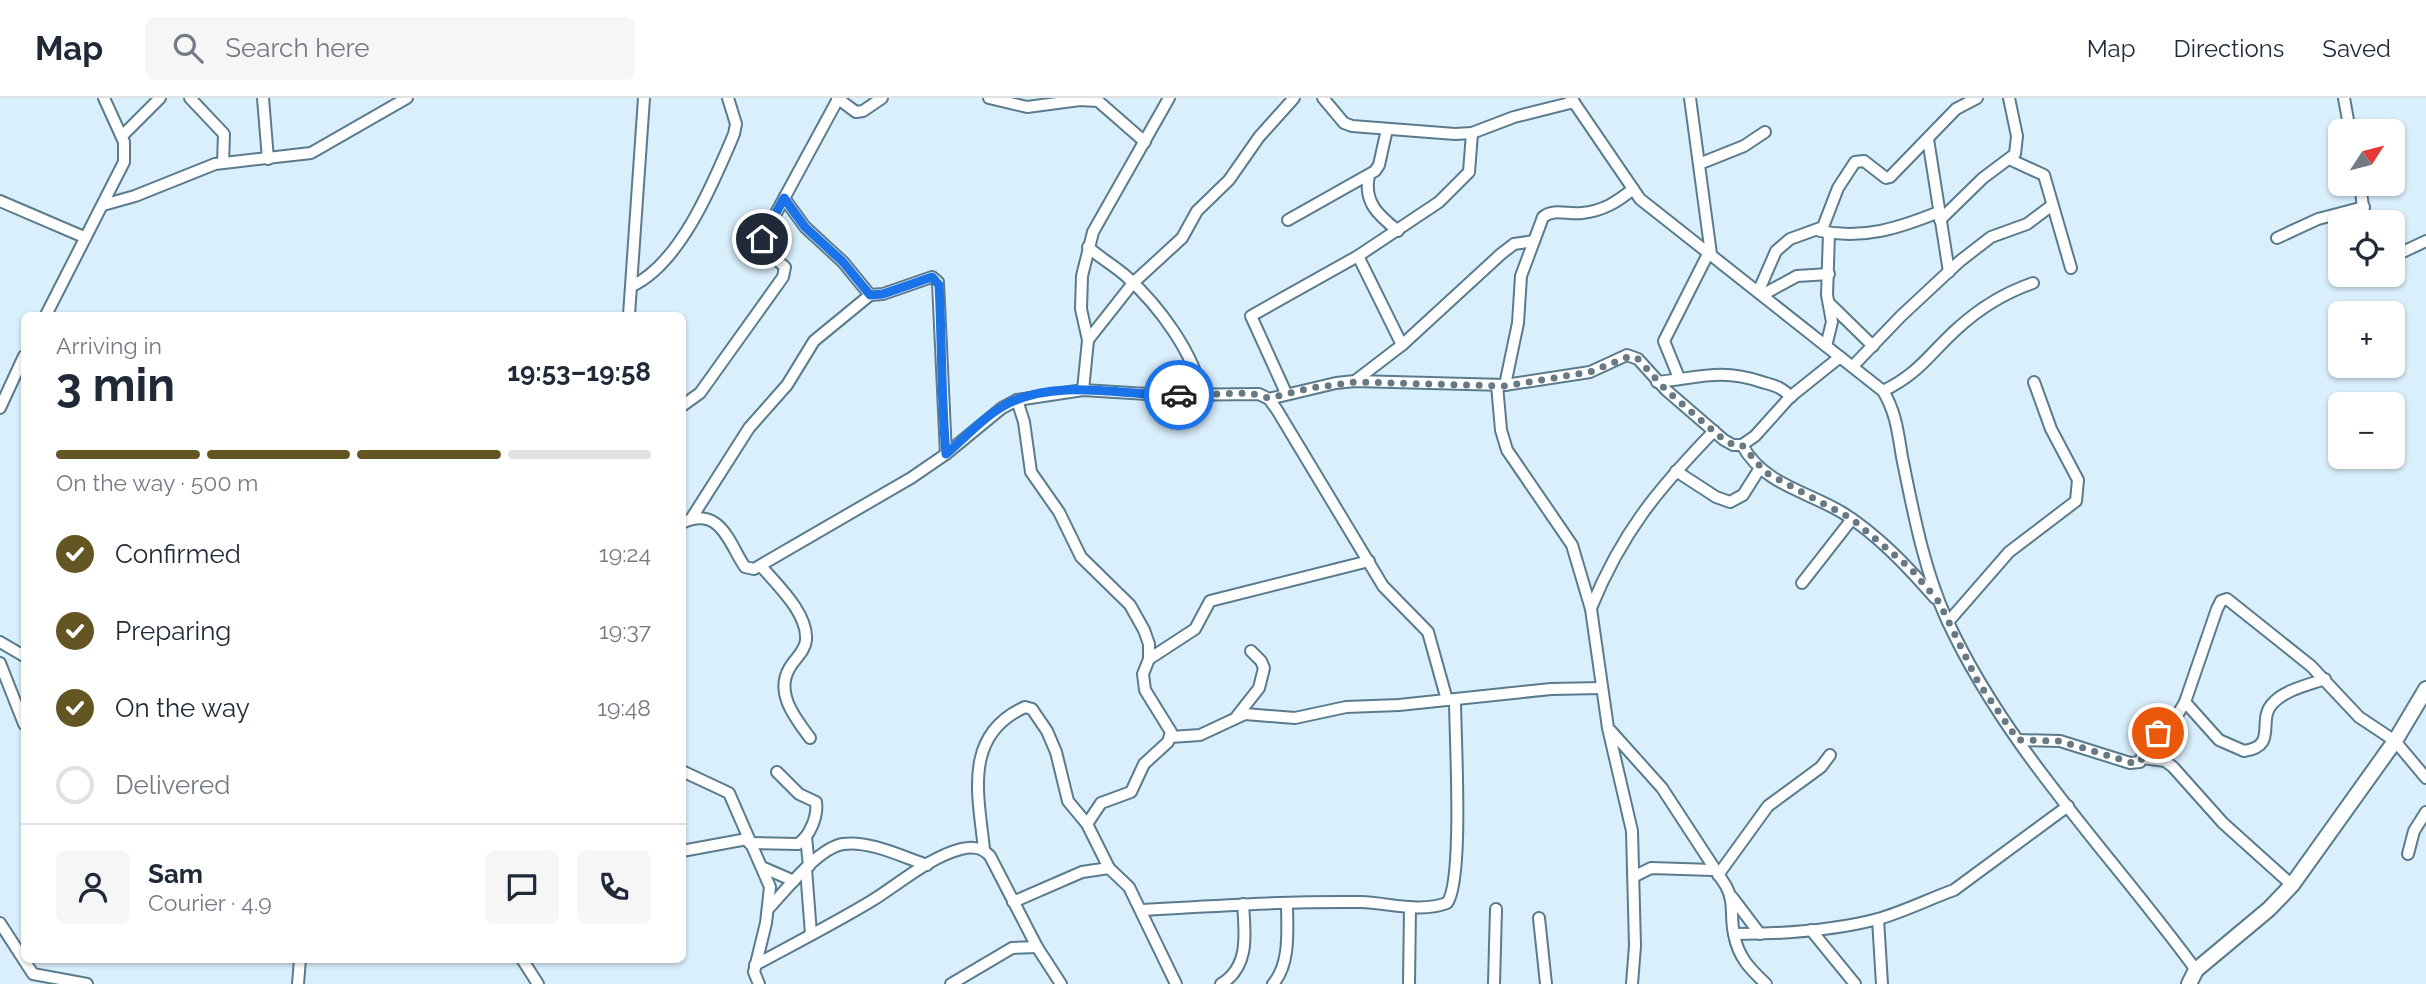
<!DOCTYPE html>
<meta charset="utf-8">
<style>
:root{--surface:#fff;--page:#f6f6f7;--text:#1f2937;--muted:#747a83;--line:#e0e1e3;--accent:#635623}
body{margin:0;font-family:Raleway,sans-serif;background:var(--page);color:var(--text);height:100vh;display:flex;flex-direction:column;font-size:26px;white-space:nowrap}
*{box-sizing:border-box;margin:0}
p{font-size:23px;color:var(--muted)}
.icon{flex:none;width:38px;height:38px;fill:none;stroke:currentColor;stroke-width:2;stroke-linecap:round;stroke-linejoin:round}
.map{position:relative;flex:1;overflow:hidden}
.sheet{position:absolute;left:21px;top:214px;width:665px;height:651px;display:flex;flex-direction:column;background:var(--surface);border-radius:10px;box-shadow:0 2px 5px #0004}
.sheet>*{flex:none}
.needle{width:46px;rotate:54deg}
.tools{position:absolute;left:2328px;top:21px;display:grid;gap:14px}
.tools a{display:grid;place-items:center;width:77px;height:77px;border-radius:10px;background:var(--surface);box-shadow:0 2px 5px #0004;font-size:35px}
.pin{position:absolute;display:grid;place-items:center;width:60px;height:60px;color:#fff;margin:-30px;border:4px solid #fff;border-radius:50%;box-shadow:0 2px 7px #0007}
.courier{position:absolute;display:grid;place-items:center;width:70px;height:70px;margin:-35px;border:5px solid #1a73e8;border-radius:50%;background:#fff;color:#222;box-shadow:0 2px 9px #0007}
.summary em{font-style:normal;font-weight:700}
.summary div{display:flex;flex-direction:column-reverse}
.summary{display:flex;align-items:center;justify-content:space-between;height:119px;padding:0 35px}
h1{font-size:46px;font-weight:700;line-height:52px}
.bar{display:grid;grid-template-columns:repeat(4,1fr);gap:10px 7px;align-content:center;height:84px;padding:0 35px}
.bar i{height:9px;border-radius:5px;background:var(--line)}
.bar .active{background:var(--accent)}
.bar p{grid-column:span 4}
.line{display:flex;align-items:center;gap:18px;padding:0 35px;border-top:2px solid var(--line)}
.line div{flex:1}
.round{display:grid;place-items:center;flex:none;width:74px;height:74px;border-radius:10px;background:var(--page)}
ol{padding:0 35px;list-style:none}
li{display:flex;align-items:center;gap:21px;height:77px}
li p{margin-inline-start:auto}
li .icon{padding:7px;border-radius:50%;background:var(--accent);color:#fff;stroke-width:4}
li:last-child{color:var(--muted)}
li i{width:38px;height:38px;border:4px solid var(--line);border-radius:50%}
header{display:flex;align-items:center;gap:42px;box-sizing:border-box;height:98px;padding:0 35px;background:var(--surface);border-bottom:2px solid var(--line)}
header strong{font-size:33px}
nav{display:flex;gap:38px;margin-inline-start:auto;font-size:24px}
.search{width:490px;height:63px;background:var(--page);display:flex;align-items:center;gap:18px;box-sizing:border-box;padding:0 24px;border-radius:10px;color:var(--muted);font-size:26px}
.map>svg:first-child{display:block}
</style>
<header>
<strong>Map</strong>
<div class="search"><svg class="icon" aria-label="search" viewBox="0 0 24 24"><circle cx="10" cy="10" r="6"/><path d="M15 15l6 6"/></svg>Search here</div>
<nav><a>Map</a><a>Directions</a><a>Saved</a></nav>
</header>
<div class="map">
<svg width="2426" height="886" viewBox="0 0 2426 886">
<rect width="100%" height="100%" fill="#d9effb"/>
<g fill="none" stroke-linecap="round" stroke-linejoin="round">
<!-- minor casing -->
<g stroke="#5a7b8d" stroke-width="14">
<g id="minor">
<path d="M190 0 224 36 223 65"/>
<path d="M263 0 268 61"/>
<path d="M837 0 856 14 863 13 882 0"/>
<path d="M989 0 1027 9 1080 2 1098 3 1145 44"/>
<path d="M1323 0 1344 25 1352 28 1455 36 1472 35 1514 19 1574 4"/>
<path d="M1571 0 1640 101 1883 293C1896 314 1898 335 1902 359 1913 413 1924 472 1947 522 2007 652 2112 757 2196 872"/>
<path d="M1690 0 1711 156"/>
<path d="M2344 0 2350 33"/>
<path d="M122 38 160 0"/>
<path d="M1928 41 1949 174"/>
<path d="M2009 61 2044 77 2071 170"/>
<path d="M1699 66 1744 48 1765 34"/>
<path d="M1369 77C1363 104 1378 117 1398 133"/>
<path d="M2360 86 2365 124"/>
<path d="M784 100 805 129 843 164 870 197 883 196 932 179 938 184 946 356"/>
<path d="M0 103 84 139"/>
<path d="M103 107 135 98 215 66 311 55 407 0"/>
<path d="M1288 122 1375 73 1379 67 1387 31"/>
<path d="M1940 122 1983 80 2015 56 2017 38 2009 0"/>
<path d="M1820 133C1863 142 1899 130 1939 114"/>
<path d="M2277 140 2318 121 2364 109"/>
<path d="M1088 149C1100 160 1115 168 1127 179 1159 208 1194 255 1202 297"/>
<path d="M1358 158 1402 247"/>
<path d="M2392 159 2426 143"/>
<path d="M632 188C681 165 714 83 734 36L736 26 728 0"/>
<path d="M1759 192 1776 153 1790 141 1823 129 1838 90 1855 64 1864 63 1886 80 1890 79 1956 11 1977 0"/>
<path d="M1764 196 1797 178 1829 176"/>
<path d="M1829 205 1873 248"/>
<path d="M46 217 124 64V44L104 0"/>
<path d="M629 217 644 0"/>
<path d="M1088 242 1133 185 1182 140 1197 113 1229 82 1259 39 1294 0"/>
<path d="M1826 248 1832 224 1827 197 1829 135"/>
<path d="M1853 268 1901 218 1960 163 1991 139 2027 126 2051 108"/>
<path d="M1679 280 1664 243 1709 154"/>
<path d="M1355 283 1402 247 1501 156 1514 146 1534 143"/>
<path d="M1657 284C1699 280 1720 270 1762 284 1775 288 1780 288 1791 299"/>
<path d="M1497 287 1501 332 1507 352 1572 447 1591 511 1608 630 1632 733 1635 848 1632 886"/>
<path d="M1505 287 1518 225 1521 178 1543 119C1554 110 1568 117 1582 115 1603 113 1617 104 1633 91"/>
<path d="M1083 292 1088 242 1081 211 1082 178 1093 134 1169 0"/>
<path d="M1883 293C1920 275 1929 256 1958 230 1981 209 2004 195 2033 185"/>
<path d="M1286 295 1251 218 1358 158 1439 104 1469 74 1472 35"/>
<path d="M1269 301 1336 285 1355 283 1505 287 1590 274 1627 257 1638 261 1666 292 1724 342 1733 347H1742L1755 338 1790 299 1840 259"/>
<path d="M1017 302 1024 324 1031 374 1059 414 1081 459 1130 507 1144 532 1149 546V561L1143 576 1145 592 1171 634 1168 644 1144 666 1131 694 1101 705 1087 726"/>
<path d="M682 308 700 295 783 179 785 169 765 152 762 141 838 1"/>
<path d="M0 310 24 258"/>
<path d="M1742 347C1764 387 1807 393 1843 415 1878 437 1908 469 1935 500"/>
<path d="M1676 373 1716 399 1730 404 1743 397 1760 370"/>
<path d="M691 421 749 330 787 287 814 243 870 197"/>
<path d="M682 425C721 406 730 448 745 469L754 471 911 380 946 356 1002 310 1017 302 1083 292 1163 297 1259 296 1269 301 1277 312 1383 488 1428 534 1447 602"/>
<path d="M761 468C777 487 808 515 806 542 805 554 794 561 789 571 775 596 796 621 810 640"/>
<path d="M1802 485 1852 421"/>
<path d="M1591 510C1622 434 1658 391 1714 333"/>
<path d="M1948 524 2009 454 2076 403 2078 382 2051 331 2034 284"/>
<path d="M0 544 24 558"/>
<path d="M1149 561 1195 531 1210 503 1369 463"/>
<path d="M0 565 24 626"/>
<path d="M2185 604 2219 642 2244 653C2279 648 2256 622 2273 605 2285 592 2308 587 2325 581"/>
<path d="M1237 618 1259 590 1264 570 1261 563 1251 553"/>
<path d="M1610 632 1662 690 1726 788C1735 804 1730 819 1734 836 1738 859 1750 871 1766 886"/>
<path d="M1170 639 1200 637 1245 616 1295 620 1346 609 1399 607 1551 591 1602 590"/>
<path d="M2018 642 2060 643 2130 665 2140 664 2146 647 2175 621 2185 604 2217 511 2221 503 2227 501 2311 568 2359 619 2395 643 2426 680"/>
<path d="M2143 660 2165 663 2173 669 2223 725 2292 787"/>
<path d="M682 673 729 695 770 789 766 825 754 874 759 886"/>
<path d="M806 739 809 768"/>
<path d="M749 745 798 746C810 738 818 718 816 704L799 696 777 674"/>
<path d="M984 751C978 696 963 637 1025 609L1032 611 1047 633 1056 654 1068 703 1087 726 1109 770"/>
<path d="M682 753 747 741"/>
<path d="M2408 756 2414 733 2426 714"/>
<path d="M764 770 794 783"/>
<path d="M806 771 811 836"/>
<path d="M1718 777 1768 708 1821 669 1830 657"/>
<path d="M1635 778 1651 770 1713 772"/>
<path d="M1732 799 1760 836"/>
<path d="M1013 804 1082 774 1109 770 1129 789 1176 886"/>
<path d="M769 810C786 792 818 750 843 746 869 742 903 759 927 767"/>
<path d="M1141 812C1215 808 1288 803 1361 804 1389 805 1420 815 1447 805 1464 783 1455 637 1455 602"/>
<path d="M1539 820 1546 886"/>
<path d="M1878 821 1882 886"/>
<path d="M0 825 33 876 87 886"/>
<path d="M1811 832 1855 886"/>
<path d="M1734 836C1781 836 1832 833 1878 821 1903 814 1929 801 1954 792L2068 708"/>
<path d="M522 861 538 886"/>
<path d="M755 867C794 846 835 825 873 802 900 785 930 759 961 751 973 748 982 749 990 758L1037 849 1061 886"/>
<path d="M298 886 300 861"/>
<path d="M951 886 1012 850 1037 849"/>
<path d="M1221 886C1250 869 1245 835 1243 806"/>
<path d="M1273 886C1291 865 1287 831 1287 805"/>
<path d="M1409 886 1410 809"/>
<path d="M1494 886 1496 811"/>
</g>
</g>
<!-- tertiary casing -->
<g stroke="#5a7b8d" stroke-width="18">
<path id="tertiary" d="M2189 886 2196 872 2269 811 2292 787 2395 643 2426 591"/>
</g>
<!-- minor -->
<use href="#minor" stroke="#fff" stroke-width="10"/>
<!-- tertiary -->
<use href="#tertiary" stroke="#fff" stroke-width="14"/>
</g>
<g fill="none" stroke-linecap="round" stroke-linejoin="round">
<!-- done -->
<path stroke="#687983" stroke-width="7" stroke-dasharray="0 12.6" d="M1179 297 1249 295 1269 300 1311 290 1355 284 1505 288 1590 274 1630 258 1638 261 1666 292 1724 342 1734 347H1742L1765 374 1852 421 1911 471 1939 504 1978 584 2018 642 2060 643 2136 666 2143 660 2146 647 2158 635"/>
<!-- route -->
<path stroke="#1a73e8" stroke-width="9" d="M762 141 784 100 805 129 843 164 870 197 883 196 932 179 939 187C942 243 941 300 946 356 966 339 985 317 1009 305 1061 280 1124 298 1179 297"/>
</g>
</svg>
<div class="tools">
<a><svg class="needle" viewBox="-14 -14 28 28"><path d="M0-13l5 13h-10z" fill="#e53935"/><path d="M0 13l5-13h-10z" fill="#747a83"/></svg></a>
<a><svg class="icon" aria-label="locate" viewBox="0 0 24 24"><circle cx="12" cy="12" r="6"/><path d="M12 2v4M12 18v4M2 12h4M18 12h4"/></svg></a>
<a>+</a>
<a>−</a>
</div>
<div class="pin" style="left:2158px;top:635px;background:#ea580c"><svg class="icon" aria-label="bag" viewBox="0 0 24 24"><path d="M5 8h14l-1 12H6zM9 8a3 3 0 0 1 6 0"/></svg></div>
<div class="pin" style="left:762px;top:141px;background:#1f2937"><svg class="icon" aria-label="home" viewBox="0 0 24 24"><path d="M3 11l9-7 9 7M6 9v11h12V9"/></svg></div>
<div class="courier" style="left:1179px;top:297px"><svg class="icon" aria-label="car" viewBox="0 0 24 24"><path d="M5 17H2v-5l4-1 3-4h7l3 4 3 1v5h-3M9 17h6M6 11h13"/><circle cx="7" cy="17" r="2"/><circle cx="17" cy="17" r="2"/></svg></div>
<section class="sheet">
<div class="summary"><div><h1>3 min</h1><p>Arriving in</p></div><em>19:53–19:58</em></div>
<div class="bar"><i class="active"></i><i class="active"></i><i class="active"></i><i></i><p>On the way · 500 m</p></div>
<ol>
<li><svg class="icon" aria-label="check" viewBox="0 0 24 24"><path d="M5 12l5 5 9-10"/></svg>Confirmed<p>19:24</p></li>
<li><svg class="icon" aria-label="check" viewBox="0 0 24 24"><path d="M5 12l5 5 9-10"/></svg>Preparing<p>19:37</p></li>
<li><svg class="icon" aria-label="check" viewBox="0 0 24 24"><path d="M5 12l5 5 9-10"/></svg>On the way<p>19:48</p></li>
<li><i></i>Delivered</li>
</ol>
<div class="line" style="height:126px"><a class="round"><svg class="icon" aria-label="person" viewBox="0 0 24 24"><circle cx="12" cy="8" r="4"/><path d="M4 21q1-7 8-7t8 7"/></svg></a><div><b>Sam</b><p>Courier · 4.9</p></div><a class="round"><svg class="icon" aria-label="chat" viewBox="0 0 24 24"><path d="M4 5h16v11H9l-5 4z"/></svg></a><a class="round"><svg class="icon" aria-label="phone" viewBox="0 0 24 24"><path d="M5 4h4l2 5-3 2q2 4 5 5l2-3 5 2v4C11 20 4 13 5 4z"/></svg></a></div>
</section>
</div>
